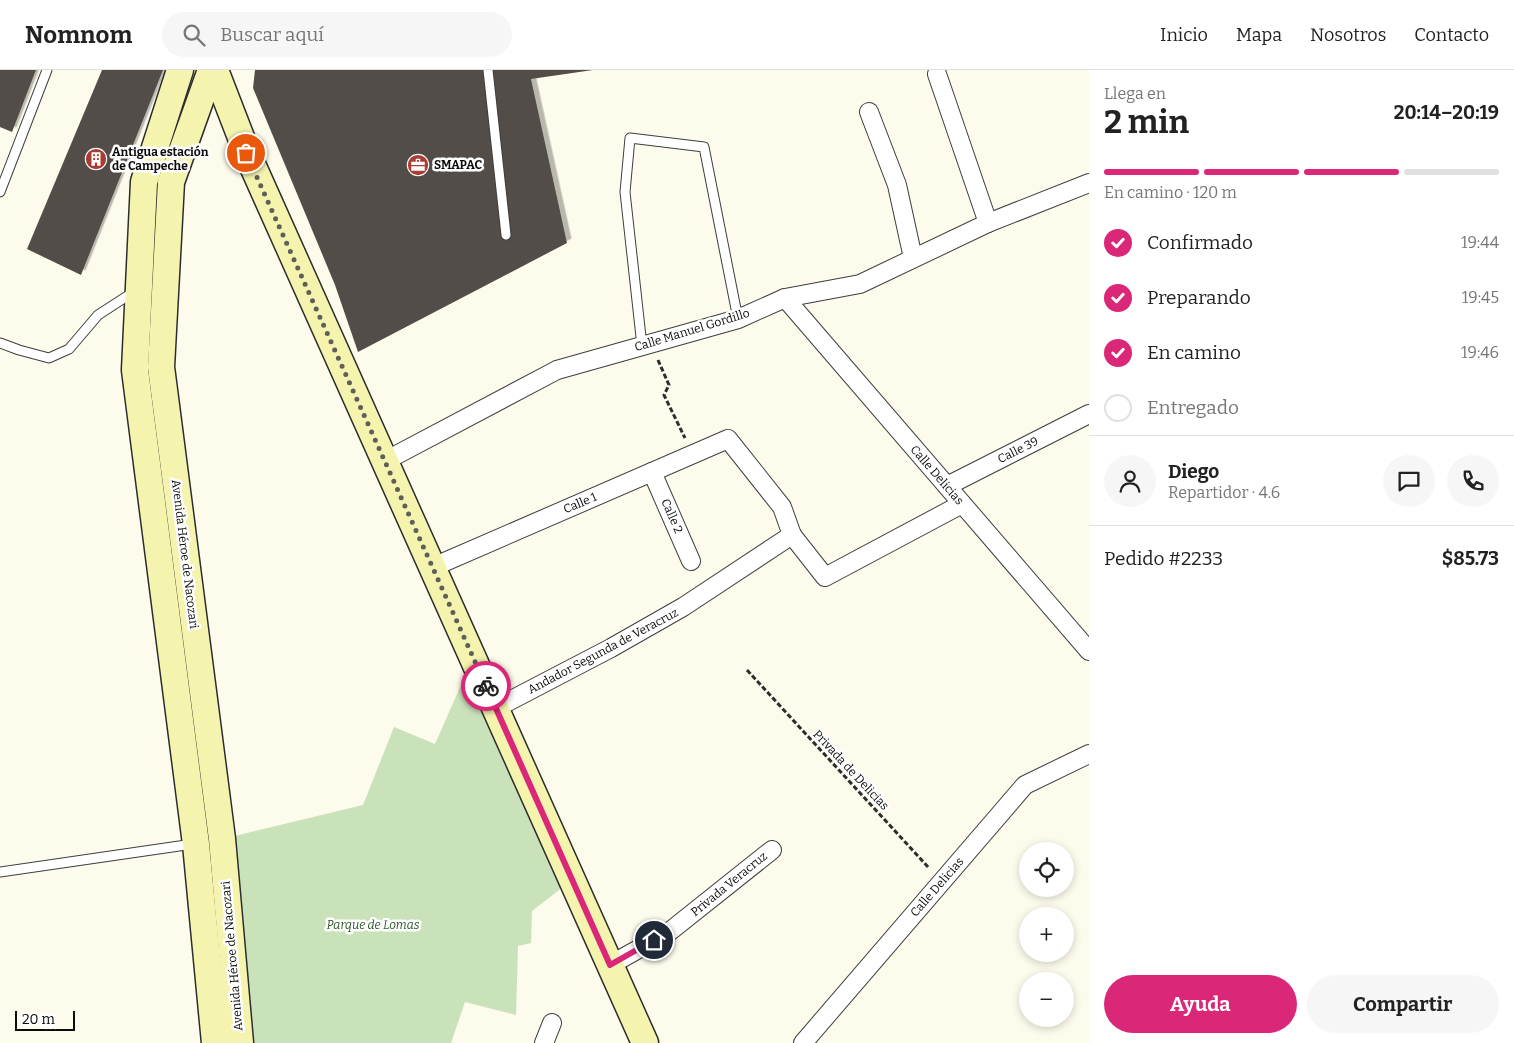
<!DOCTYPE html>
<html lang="es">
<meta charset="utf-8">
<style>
:root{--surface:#fff;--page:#f6f6f6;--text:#222;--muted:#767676;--line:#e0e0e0;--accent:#db2777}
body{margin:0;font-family:Bitter,serif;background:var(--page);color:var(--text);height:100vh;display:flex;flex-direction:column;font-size:19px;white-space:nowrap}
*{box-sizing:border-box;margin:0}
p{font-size:16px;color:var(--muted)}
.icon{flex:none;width:28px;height:28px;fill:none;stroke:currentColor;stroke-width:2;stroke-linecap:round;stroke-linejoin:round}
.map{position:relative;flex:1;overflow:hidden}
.drawer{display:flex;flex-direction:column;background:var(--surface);width:425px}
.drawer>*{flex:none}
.controls{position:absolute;left:1019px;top:772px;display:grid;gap:10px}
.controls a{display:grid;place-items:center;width:55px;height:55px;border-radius:50%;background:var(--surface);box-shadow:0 2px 8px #0003;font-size:25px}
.scale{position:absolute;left:15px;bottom:12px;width:60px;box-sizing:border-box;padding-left:5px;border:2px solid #0b0b0b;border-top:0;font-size:14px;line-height:18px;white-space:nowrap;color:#0b0b0b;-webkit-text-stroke:4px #fff;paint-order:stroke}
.pin{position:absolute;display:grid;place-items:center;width:42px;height:42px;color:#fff;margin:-21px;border:2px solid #fff;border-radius:50%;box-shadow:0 1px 5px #0007}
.courier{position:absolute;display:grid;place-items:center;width:50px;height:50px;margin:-25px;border:4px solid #db2777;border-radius:50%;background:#fff;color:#222;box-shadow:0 1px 6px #0007}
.head em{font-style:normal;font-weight:700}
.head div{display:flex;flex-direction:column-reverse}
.head{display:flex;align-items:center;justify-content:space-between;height:85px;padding:0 15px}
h1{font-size:32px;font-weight:700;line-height:38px}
.bar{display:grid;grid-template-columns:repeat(4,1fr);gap:8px 5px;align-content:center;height:60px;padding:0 15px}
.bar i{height:6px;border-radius:4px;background:var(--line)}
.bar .current{background:var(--accent)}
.bar p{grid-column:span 4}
.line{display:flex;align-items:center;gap:12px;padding:0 15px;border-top:1px solid var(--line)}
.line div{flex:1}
.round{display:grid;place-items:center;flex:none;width:52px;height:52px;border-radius:26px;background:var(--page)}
ol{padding:0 15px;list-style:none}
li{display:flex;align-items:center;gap:15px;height:55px}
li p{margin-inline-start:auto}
li .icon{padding:5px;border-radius:50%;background:var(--accent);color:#fff;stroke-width:4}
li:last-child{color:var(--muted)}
li i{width:28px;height:28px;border:2px solid var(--line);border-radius:50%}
.button{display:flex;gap:10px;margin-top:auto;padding:10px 15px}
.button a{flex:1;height:58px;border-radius:30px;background:var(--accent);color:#fff;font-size:20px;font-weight:700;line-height:58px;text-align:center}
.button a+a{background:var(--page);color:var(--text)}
header{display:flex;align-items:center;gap:30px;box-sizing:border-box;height:70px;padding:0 25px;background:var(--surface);border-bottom:1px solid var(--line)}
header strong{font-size:24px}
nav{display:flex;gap:28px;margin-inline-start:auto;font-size:18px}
.search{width:350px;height:45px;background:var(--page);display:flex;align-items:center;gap:12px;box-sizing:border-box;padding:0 18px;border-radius:28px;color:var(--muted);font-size:19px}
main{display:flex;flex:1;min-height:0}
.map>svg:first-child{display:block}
</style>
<header>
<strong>Nomnom</strong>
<div class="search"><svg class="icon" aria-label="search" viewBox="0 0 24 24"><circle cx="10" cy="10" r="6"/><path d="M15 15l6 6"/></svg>Buscar aquí</div>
<nav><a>Inicio</a><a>Mapa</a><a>Nosotros</a><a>Contacto</a></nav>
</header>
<main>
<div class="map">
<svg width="1089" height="973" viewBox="0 0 1089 973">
<defs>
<filter id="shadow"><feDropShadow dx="4.5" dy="-4.5" stdDeviation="0" flood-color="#0004"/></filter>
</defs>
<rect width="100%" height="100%" fill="#fcfbec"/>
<!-- green -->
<path fill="#cae2ba" d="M469 597 563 817 532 841 531 873 518 876 516 945 465 932 451 973H240L222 769 363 735 394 657 435 674Z"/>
<!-- building -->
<g fill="#524e49" filter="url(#shadow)">
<path d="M0 0H36L12 62 0 57Z"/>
<path d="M102 0H163L81 205 27 179Z"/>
<path d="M255 0H593L531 9 567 173 358 282 335 215 253 18Z"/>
</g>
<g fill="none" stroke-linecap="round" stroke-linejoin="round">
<!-- service casing -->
<g stroke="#3e3e3e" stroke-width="11">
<g id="service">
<path d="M488 0 506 165"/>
<path d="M0 122 47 0"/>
<path d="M0 273 19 280 49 288 69 279 98 245 135 221"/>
<path d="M642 276 625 122 630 68 704 77 738 249"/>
<path d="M0 802 193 774"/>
</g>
</g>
<!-- minor casing -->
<g stroke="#3e3e3e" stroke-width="20">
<g id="minor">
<path d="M937 4 988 153"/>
<path d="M869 42 897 115 913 188"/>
<path d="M785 228 1089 581"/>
<path d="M385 391 557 300 738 249 785 228 860 214 988 153 1089 113"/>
<path d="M652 402 691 491"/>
<path d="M947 416 1089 344"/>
<path d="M433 497 728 369 782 437 792 465"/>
<path d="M496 638 611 578 683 537 792 465 825 507 962 434"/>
<path d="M610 895 669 862 772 780"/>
<path d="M544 973 552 953"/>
<path d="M803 973 1025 715 1089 684"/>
</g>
</g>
<!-- secondary casing -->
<g stroke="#2d2d2d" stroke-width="29">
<g id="secondary">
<path d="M180 0 144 112 135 300 196 774 215 973"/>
<path d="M211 0 171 112 161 297 222 769 240 973"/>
<path d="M215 0 247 83 645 973"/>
</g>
</g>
<!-- path -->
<g stroke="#2d2d2d" stroke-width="3" stroke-dasharray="5 2.5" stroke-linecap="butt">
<path d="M658 290 669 315 664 325 685 368"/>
<path d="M747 600 929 798"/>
</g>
<!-- service -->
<use href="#service" stroke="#fff" stroke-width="9"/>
<!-- minor -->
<use href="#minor" stroke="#fff" stroke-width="18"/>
<!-- secondary -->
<use href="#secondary" stroke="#f4f4af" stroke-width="26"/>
</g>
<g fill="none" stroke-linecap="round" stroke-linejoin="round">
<!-- done -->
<path stroke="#5f5f5a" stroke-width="5" stroke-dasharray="0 9" d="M246 83 486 616"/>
<!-- route -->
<path stroke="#db2777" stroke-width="6" d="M486 616 610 895 654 870"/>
</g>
<!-- icons -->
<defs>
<g id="building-disc" transform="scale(1.125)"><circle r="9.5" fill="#a83d36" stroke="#fff"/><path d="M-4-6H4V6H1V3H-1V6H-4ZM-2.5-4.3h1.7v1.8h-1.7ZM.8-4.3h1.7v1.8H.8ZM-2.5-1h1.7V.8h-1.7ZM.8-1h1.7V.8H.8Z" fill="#fff"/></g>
<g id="office-disc" transform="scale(1.125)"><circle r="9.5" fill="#a83d36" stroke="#fff"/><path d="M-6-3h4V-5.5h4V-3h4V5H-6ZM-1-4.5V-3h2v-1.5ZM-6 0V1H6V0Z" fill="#fff"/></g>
</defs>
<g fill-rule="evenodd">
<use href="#building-disc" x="96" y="89"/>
<use href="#office-disc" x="418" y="95"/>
</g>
<g text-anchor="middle" stroke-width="5" stroke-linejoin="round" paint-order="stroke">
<!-- poi labels -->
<g font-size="12" font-weight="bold" fill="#0b0b0b" stroke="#fff" text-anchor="start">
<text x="112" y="86">Antigua estación<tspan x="112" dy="14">de Campeche</tspan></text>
<text x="434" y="99">SMAPAC</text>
</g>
<!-- street labels -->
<g font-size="12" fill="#0b0b0b" stroke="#fff">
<text transform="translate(692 260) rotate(-17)" y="4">Calle Manuel Gordillo</text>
<text transform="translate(1018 380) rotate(-27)" y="4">Calle 39</text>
<text transform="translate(937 405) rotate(49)" y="4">Calle Delicias</text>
<text transform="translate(580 433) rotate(-23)" y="4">Calle 1</text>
<text transform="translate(672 446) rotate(66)" y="4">Calle 2</text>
<text transform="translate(185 484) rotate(83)" y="4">Avenida Héroe de Nacozari</text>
<text transform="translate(603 581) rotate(-28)" y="4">Andador Segunda de Veracruz</text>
<text transform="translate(851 700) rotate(47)" y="4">Privada de Delicias</text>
<text transform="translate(729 814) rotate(-39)" y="4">Privada Veracruz</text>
<text transform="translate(937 817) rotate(-49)" y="4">Calle Delicias</text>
<text transform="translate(232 886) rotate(-95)" y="4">Avenida Héroe de Nacozari</text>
</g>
<!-- park labels -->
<g font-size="12" font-style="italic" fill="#2a5925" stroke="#fff">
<text x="373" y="859">Parque de Lomas</text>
</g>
</g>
</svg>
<div class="controls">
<a><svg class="icon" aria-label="locate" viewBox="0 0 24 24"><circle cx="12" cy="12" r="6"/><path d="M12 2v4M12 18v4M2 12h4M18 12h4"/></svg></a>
<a>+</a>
<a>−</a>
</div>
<div class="scale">20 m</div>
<div class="pin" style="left:246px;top:83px;background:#ea580c"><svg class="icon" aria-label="bag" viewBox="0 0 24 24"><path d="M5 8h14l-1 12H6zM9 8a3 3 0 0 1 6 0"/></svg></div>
<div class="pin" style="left:654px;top:870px;background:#1f2937"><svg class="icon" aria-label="home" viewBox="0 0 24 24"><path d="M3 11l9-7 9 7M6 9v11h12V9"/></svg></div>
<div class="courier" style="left:486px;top:616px"><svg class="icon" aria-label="bike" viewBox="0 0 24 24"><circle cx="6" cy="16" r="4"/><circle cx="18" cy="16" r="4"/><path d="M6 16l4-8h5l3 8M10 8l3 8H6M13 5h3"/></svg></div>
</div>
<section class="drawer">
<div class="head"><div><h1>2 min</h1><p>Llega en</p></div><em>20:14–20:19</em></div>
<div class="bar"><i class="current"></i><i class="current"></i><i class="current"></i><i></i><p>En camino · 120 m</p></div>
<ol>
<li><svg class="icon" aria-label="check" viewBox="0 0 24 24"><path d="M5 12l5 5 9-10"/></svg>Confirmado<p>19:44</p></li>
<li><svg class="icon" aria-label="check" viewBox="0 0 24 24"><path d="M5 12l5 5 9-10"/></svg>Preparando<p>19:45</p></li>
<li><svg class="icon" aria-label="check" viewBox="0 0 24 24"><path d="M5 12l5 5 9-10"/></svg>En camino<p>19:46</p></li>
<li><i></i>Entregado</li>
</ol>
<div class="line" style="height:90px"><a class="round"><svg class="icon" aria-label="person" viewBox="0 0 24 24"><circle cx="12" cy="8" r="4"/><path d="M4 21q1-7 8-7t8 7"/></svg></a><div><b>Diego</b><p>Repartidor · 4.6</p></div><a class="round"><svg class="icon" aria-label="chat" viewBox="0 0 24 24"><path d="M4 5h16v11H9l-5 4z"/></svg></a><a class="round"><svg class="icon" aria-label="phone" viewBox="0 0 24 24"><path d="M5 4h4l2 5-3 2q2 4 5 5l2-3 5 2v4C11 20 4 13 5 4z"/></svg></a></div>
<div class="line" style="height:65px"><div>Pedido #2233</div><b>$85.73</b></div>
<div class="button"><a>Ayuda</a><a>Compartir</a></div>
</section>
</main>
